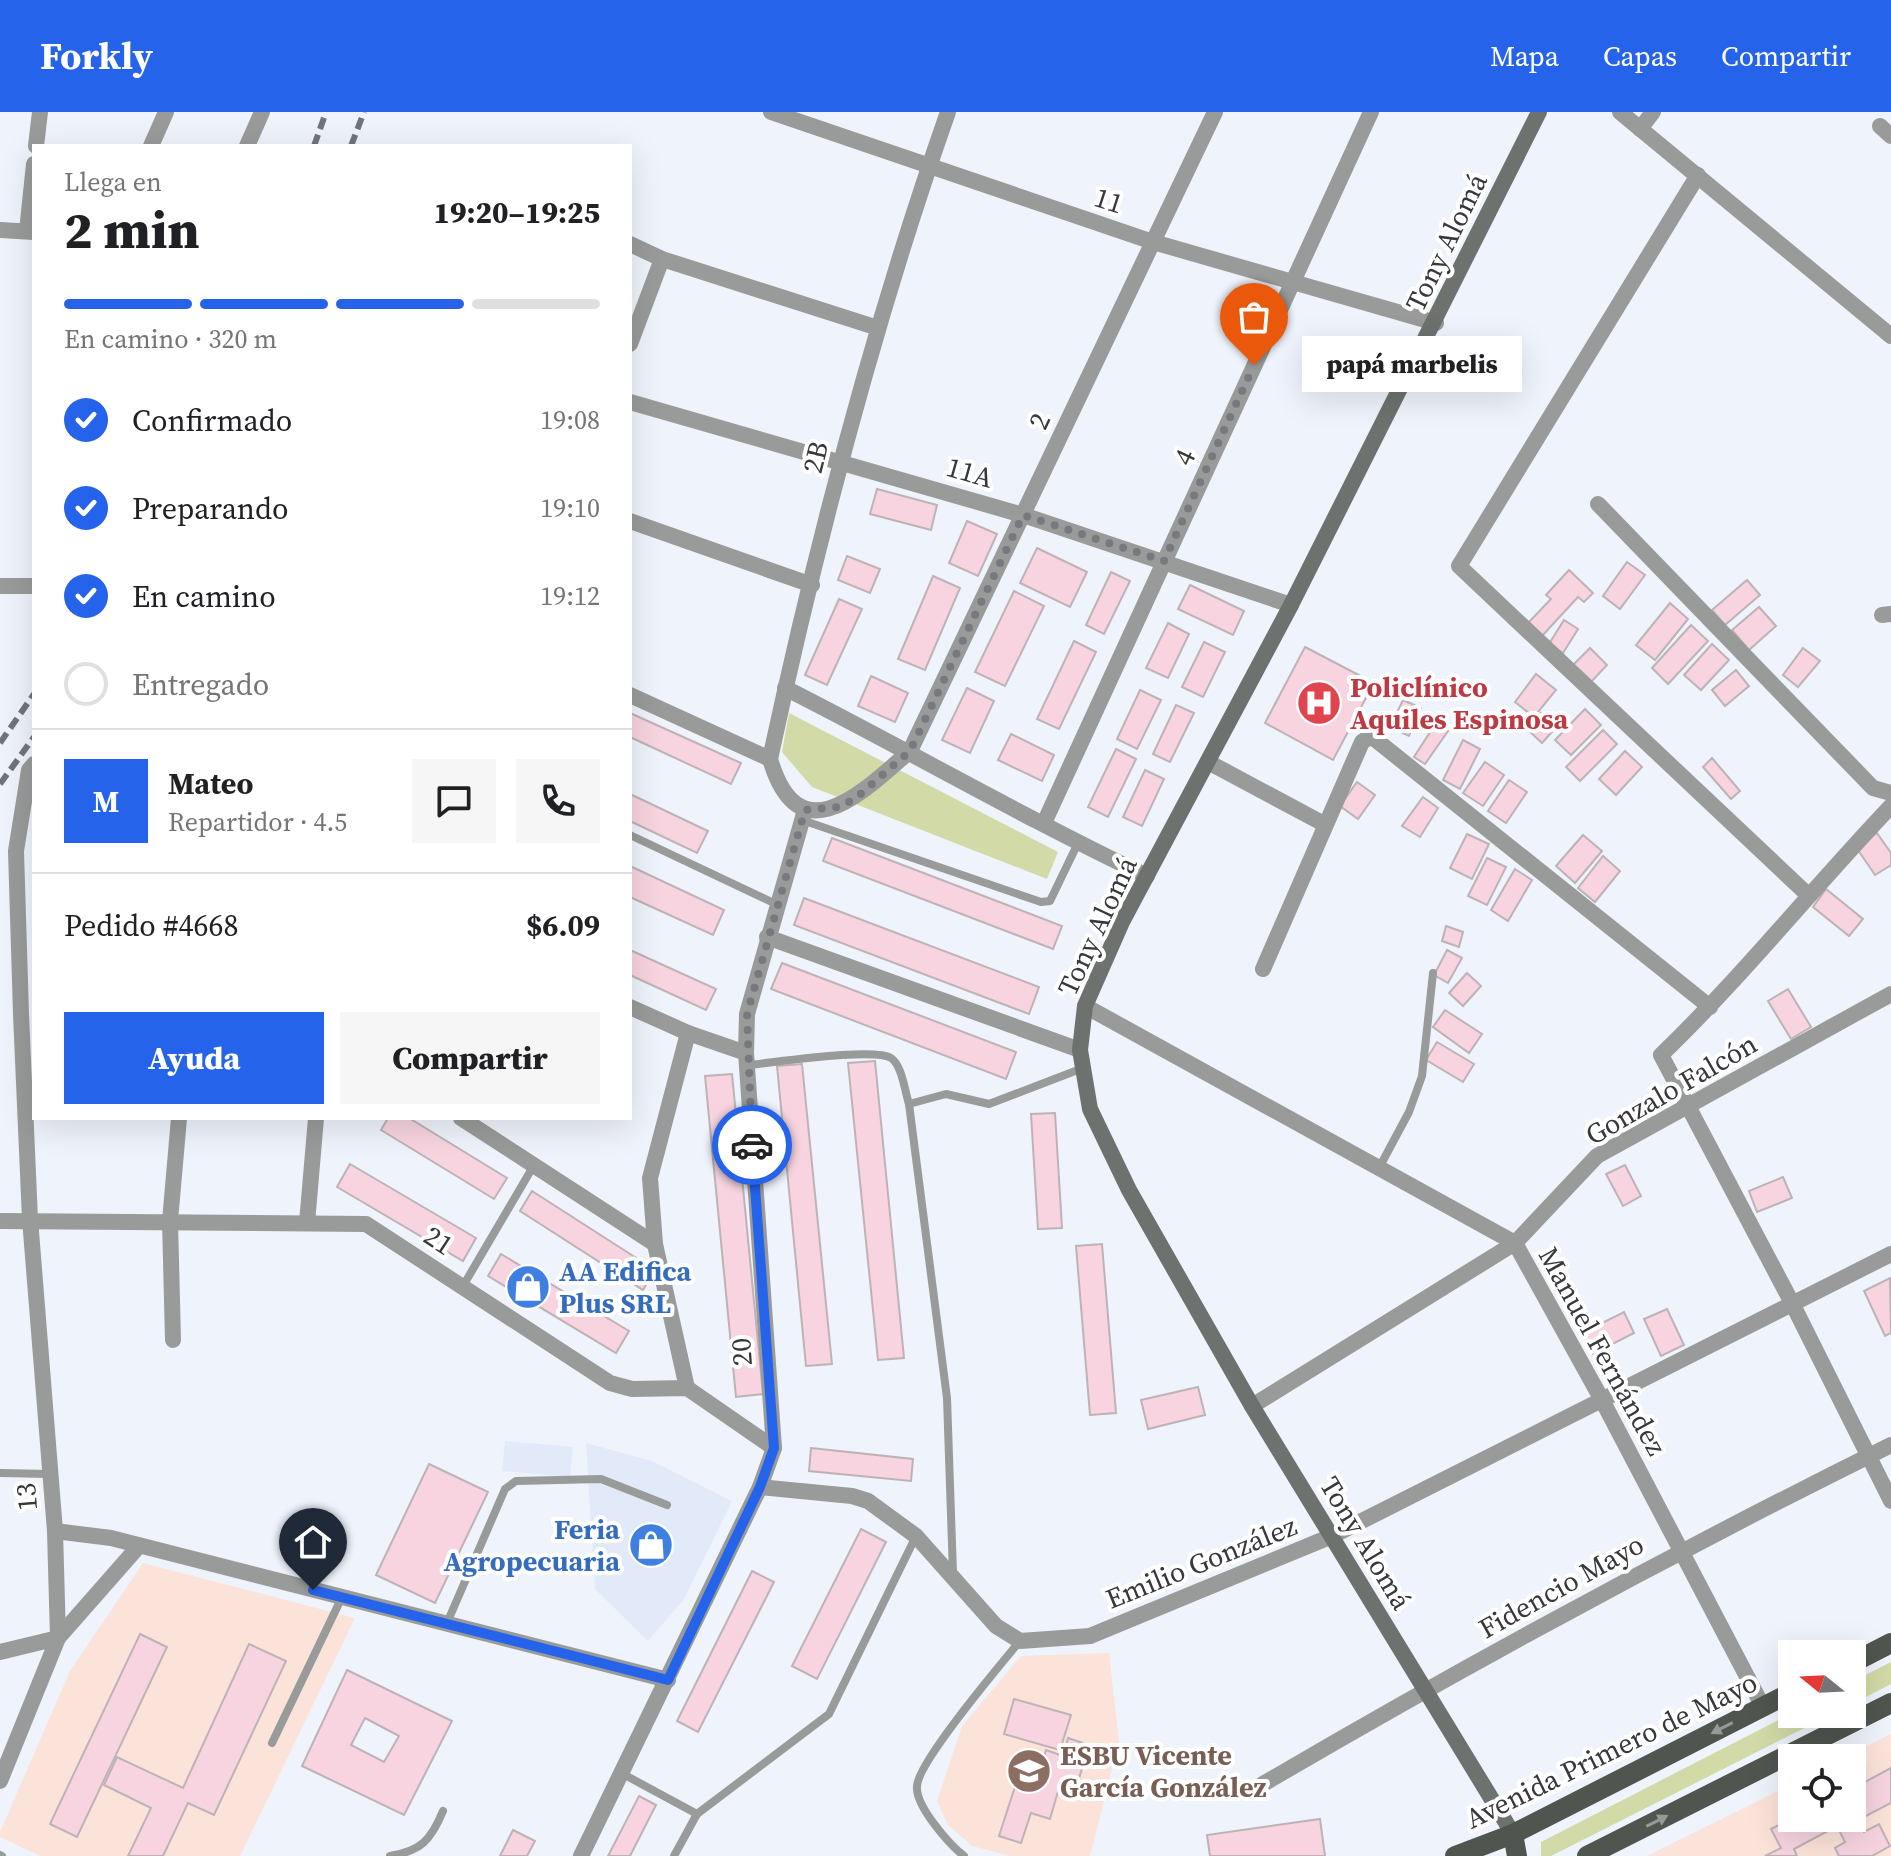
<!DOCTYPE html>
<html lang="es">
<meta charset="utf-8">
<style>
:root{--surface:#fff;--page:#f6f6f6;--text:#202124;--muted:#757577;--line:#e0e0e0;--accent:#2563eb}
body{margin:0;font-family:"Source Serif 4",serif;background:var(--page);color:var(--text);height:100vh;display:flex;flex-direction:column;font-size:30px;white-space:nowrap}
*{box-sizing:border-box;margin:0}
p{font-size:26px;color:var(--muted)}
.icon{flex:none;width:44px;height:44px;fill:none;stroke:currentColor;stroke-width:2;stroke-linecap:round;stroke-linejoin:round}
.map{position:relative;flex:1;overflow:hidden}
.side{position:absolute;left:32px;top:32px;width:600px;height:976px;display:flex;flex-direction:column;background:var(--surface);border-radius:0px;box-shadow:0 8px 32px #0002}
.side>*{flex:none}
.needle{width:52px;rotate:288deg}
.fabs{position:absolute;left:1778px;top:1528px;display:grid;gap:16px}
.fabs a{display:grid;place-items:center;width:88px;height:88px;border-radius:0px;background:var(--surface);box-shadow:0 8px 32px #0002;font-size:40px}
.pin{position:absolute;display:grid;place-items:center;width:68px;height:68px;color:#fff;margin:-82px -34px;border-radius:50% 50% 50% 0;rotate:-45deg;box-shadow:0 0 8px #0007}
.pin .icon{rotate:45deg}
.courier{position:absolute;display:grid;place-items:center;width:80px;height:80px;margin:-40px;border:6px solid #2563eb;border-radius:50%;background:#fff;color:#222;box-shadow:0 2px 10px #0007}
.bubble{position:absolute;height:56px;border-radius:0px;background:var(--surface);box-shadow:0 8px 32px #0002;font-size:26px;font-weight:800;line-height:56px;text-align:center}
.overview em{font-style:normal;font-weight:800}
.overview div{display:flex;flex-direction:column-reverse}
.overview{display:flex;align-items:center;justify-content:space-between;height:136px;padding:0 32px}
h1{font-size:52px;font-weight:800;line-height:60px}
.bar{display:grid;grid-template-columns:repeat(4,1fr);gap:12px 8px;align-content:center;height:96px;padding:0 32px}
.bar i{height:10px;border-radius:6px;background:var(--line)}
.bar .selected{background:var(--accent)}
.bar p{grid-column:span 4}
.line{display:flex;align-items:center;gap:20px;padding:0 32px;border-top:2px solid var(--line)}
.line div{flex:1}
.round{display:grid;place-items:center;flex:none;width:84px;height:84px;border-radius:0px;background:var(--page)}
ol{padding:0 32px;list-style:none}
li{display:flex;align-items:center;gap:24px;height:88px}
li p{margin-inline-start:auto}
li .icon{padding:8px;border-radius:50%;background:var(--accent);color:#fff;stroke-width:4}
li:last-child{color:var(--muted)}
li i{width:44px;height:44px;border:4px solid var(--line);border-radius:50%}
.primary-button{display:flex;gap:16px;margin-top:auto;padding:16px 32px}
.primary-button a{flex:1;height:92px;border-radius:0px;background:var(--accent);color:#fff;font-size:32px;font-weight:800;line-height:92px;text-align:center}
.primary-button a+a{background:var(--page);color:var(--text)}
header{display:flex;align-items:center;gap:48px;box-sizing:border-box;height:112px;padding:0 40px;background:var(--accent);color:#fff}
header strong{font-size:38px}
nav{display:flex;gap:44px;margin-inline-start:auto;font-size:28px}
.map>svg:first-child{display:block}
</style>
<header>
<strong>Forkly</strong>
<nav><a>Mapa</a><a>Capas</a><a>Compartir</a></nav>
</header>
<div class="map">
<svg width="1891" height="1744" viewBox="0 0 1891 1744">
<rect width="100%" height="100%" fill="#eff3fb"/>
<!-- built -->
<g fill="#e2eaf9">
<path d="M505 1329 573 1335 570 1365 502 1359Z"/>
<path d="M586 1331 652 1349 732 1389 684 1487 648 1529 595 1477Z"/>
</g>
<!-- education -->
<g fill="#fce3da">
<path d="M143 1451 355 1506 240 1744H40L0 1725V1720L70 1559Z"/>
<path d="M1109 1541 1119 1629 1090 1744H1010L972 1734 948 1713 937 1689 962 1614 1021 1544Z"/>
<path d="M1891 1622V1744H1647L1792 1672V1706H1852V1646H1843Z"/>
</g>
<!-- green -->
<g fill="#d2dba7">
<path d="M789 601 1058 740 1047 767 812 675 782 640Z"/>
<path d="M1891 1550V1572L1852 1592V1570Z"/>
<path d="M1792 1601 1832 1602 1551 1744H1541V1730Z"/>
</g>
<!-- building -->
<g fill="#f7d4e0" stroke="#bdb3b6" stroke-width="2" fill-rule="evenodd">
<path d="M877 377 937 393 931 418 870 402Z"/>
<path d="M967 409 997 422 978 464 949 451Z"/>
<path d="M1037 436 1087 460 1070 495 1020 471Z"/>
<path d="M847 444 880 457 870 481 838 468Z"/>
<path d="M1627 450 1645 463 1620 497 1603 484Z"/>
<path d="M1569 458 1593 481 1584 490 1578 485 1542 524 1528 511 1551 487 1546 483Z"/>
<path d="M1111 460 1130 469 1104 522 1086 513Z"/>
<path d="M933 464 960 476 925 558 898 547Z"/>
<path d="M1747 468 1760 483 1725 513 1712 498Z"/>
<path d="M1190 473 1244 499 1233 523 1178 497Z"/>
<path d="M1014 479 1044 494 1005 574 975 560Z"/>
<path d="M839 487 862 497 827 573 805 563Z"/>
<path d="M1670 491 1688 507 1655 548 1636 533Z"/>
<path d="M1759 495 1776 514 1749 538 1732 518Z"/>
<path d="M1564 508 1578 517 1563 541 1549 532Z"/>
<path d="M1168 511 1189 522 1168 566 1146 556Z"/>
<path d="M1691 513 1708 529 1668 572 1652 556Z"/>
<path d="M1074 529 1096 540 1059 617 1037 607Z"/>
<path d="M1204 530 1225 540 1203 585 1182 575Z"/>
<path d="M1712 532 1729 548 1701 578 1684 563Z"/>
<path d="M1305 535 1374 571 1333 648 1265 611Z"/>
<path d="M1590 536 1607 553 1589 572 1571 555Z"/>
<path d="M1803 536 1820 549 1798 575 1783 563Z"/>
<path d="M1736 558 1749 574 1725 594 1712 578Z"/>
<path d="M1536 562 1556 578 1534 605 1515 590Z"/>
<path d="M871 564 908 581 895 610 858 594Z"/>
<path d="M967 576 994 589 970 641 942 628Z"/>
<path d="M1140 578 1161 588 1137 637 1117 627Z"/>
<path d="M1403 588 1421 596 1409 624 1390 615Z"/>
<path d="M1176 593 1194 601 1170 650 1153 642Z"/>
<path d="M1585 597 1601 613 1571 643 1555 628Z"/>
<path d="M630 601 741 651 731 672 630 625Z"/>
<path d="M1541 601 1547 606 1550 603 1560 611 1542 631 1527 617Z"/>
<path d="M1436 611 1448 619 1425 652 1414 645Z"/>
<path d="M1603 618 1617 632 1580 669 1566 655Z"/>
<path d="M1011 622 1054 643 1042 669 998 648Z"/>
<path d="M1463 628 1480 637 1460 677 1443 668Z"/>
<path d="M1116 637 1136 647 1108 705 1088 695Z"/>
<path d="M1625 639 1642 655 1616 683 1599 667Z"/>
<path d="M1712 646 1740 679 1731 687 1703 655Z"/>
<path d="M1485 650 1504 663 1483 694 1463 681Z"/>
<path d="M1145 658 1164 667 1142 714 1123 705Z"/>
<path d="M1509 668 1527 680 1506 711 1488 699Z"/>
<path d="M1357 670 1375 683 1358 707 1340 694Z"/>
<path d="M630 682 708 719 697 741 630 709Z"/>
<path d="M1423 685 1438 696 1420 725 1402 714Z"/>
<path d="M1877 721 1891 741V753L1875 763 1856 735Z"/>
<path d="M1467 722 1489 732 1472 767 1450 756Z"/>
<path d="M1583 723 1602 739 1575 771 1556 754Z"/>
<path d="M832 726 1062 814 1053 837 823 749Z"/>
<path d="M1603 744 1620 759 1595 790 1578 776Z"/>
<path d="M1487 746 1506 755 1487 793 1468 784Z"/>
<path d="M630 754 724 798 713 823 630 785Z"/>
<path d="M1515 757 1532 768 1508 809 1491 798Z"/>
<path d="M1826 777 1863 807 1849 824 1813 795Z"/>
<path d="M804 786 1039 875 1029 902 794 813Z"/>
<path d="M1446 814 1463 820 1459 835 1442 829Z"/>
<path d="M630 838 716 877 706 898 630 863Z"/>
<path d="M1447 838 1462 846 1448 871 1434 863Z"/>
<path d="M782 851 1016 940 1006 967 771 877Z"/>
<path d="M1467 861 1481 874 1463 894 1449 881Z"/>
<path d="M1788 877 1811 915 1791 927 1768 889Z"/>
<path d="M1445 898 1482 922 1469 941 1433 915Z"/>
<path d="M1437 930 1474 952 1463 970 1426 948Z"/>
<path d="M875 949 904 1246 878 1248 848 951Z"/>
<path d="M802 952 832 1252 806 1254 777 954Z"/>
<path d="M732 962 763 1282 736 1285 705 964Z"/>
<path d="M1055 1001 1062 1116 1038 1117 1031 1002Z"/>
<path d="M388 1006H409L507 1066 494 1087 381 1018Z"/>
<path d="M350 1052 476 1126 463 1149 337 1075Z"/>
<path d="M1625 1053 1641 1084 1623 1094 1606 1062Z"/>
<path d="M1783 1065 1792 1086 1757 1100 1749 1079Z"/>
<path d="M532 1079 655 1158 643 1178 520 1099Z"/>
<path d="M1102 1132 1116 1301 1090 1303 1076 1134Z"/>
<path d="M501 1142 629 1219 616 1241 488 1164Z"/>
<path d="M1890 1166 1891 1221 1885 1224 1864 1179Z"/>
<path d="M1667 1197 1684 1233 1661 1244 1644 1207Z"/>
<path d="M1624 1200 1634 1221 1593 1242 1582 1221Z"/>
<path d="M1198 1275 1205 1303 1148 1317 1141 1288Z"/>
<path d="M811 1336 913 1347 911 1369 809 1359Z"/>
<path d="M429 1352 488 1380 435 1491 376 1463Z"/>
<path d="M861 1417 886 1430 817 1567 792 1554Z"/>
<path d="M752 1459 774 1470 698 1620 677 1609Z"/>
<path d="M140 1522 167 1535 77 1725 50 1712Z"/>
<path d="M249 1532 286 1549 214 1703 188 1691 163 1744H128L151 1696 104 1673 117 1645 183 1676Z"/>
<path d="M347 1558 452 1609 404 1703 302 1654ZM365 1606 399 1624 384 1650 351 1633Z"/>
<path d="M1014 1587 1071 1603 1060 1638 1004 1622Z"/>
<path d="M1068 1626 1089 1633 1075 1680 1059 1676 1050 1707 1031 1701 1021 1731 999 1724 1021 1656 1039 1662 1046 1638 1063 1644Z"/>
<path d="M1891 1656V1691L1858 1708 1864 1720 1879 1712 1890 1734 1872 1744H1839L1835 1736 1845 1730 1837 1714 1794 1737 1797 1744H1765L1781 1736 1771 1717 1792 1706H1852V1677Z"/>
<path d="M639 1684 656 1693 630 1744H608Z"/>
<path d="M1320 1707 1325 1744H1210L1207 1723Z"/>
<path d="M513 1718 535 1729 527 1744H500Z"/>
</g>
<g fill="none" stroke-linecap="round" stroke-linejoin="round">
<!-- lane -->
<g stroke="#989b99" stroke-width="8">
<path d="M802 708 1041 790 1050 789 1078 731"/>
<path d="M630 723 776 792"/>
<path d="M748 953C772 951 875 935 891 946 902 953 905 980 909 992L947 1286 953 1461"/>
<path d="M909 992 946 982 989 992 1083 956"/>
<path d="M1379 1056 1409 1000 1422 964 1433 861"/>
<path d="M463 1174 534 1053"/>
<path d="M0 1361 50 1362"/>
<path d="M447 1511 505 1377 516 1369 601 1367 667 1393"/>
<path d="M272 1631 342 1485"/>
<path d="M623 1662 697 1702"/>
<path d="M0 1743 2 1744"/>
<path d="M390 1744C421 1739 431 1728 443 1699"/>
<path d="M674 1744 697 1702 829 1602 916 1424"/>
<path d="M964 1744C950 1733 915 1694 917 1674 918 1650 1001 1552 1020 1529"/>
</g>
<!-- street -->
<g stroke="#989b99" stroke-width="16">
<path d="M771 0 1153 130 1436 211"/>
<path d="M948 0C874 210 817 429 770 647 799 745 863 680 910 639L1215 0"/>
<path d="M1620 0 1891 224"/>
<path d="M1880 14 1891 24"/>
<path d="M1640 17 1653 0"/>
<path d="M36 34 40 0"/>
<path d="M151 34 166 0"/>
<path d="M247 34 262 0"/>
<path d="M1698 63 1459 454 1807 782"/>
<path d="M0 118 34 120"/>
<path d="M27 119 34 52"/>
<path d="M630 132 662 147 878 216"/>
<path d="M630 232 662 147"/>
<path d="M630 290 1023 403 1291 493"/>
<path d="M1598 392 1873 676 1891 681"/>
<path d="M630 409 812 473"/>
<path d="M0 474H34"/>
<path d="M1882 503 1891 502"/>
<path d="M785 576C906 637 1024 706 1147 764"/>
<path d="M630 583 770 647"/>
<path d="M1208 650 1324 712"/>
<path d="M1891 694C1813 776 1742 865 1661 943L1792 1191 1891 1389"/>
<path d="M1044 711 1371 0"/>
<path d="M767 825 1080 938"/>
<path d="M1263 857 1362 630 1371 624 1710 895"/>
<path d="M1085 894 1515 1131 1602 1288 1763 1595"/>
<path d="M630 895 688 921 746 941"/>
<path d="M461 1006 655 1132"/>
<path d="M0 1109 366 1112 610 1271 632 1277 687 1276 774 1336"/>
<path d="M307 1111 316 1006"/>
<path d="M173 1228 170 1109 179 1006"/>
<path d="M687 1276 655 1132 650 1066 688 921"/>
<path d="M1252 1294 1515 1131 1597 1044 1891 882"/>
<path d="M760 1375 852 1384 868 1389 916 1424 996 1514 1020 1529 1090 1524 1332 1424 1891 1142"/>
<path d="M55 1419 111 1426 668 1568"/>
<path d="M0 1540 58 1526 55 1419 30 1107 21 902 16 739 29 658 34 652"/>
<path d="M0 1669 58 1526 138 1435"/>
<path d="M1263 1672C1468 1552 1677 1439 1891 1333"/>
<path d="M581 1744 760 1375 774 1336 746 941 747 902 805 698"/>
</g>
<!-- secondary -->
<path stroke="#6e726e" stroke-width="16" d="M1513 1722 1252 1294 1129 1078 1090 997 1080 938 1085 894 1122 810 1291 493 1539 0"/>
<!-- primary -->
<g stroke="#505550" stroke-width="20">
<path d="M1852 1551 1891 1531"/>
<path d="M1513 1722 1517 1744"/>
<path d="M1455 1744 1513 1722 1792 1580"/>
<path d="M1587 1744 1891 1591"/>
</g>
<!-- rail -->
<g stroke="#717479" stroke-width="6" stroke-dasharray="12 6" stroke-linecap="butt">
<path d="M314 34 326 0"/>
<path d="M351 34 364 0"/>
<path d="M0 631 34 582"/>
<path d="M0 672 34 625"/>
</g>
</g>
<!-- one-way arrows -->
<defs><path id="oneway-solid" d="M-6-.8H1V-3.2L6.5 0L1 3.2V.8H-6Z" transform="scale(2)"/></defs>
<g fill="#969996">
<use href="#oneway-solid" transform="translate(1722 1616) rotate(153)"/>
<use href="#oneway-solid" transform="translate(1657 1709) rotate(-27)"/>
</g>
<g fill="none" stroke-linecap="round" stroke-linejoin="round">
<!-- done -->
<path stroke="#77797e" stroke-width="8" stroke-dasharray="0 14.4" d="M752 1033 747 902 805 698 840 695 856 686 910 639 1023 403 1164 449 1254 253"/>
<!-- route -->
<path stroke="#2563eb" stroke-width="10" d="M313 1478 668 1568 760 1375 774 1336 752 1033"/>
</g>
<!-- icons -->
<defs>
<g id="hospital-disc" transform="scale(2.3)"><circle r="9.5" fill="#e0444e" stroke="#fff"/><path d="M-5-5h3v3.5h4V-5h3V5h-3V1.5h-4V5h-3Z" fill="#fff"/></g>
<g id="shop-disc" transform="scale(2.3)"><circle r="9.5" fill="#3f7fe0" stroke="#fff"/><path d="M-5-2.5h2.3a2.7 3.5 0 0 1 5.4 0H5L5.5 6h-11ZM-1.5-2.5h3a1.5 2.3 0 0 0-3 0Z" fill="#fff"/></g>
<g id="school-disc" transform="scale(2.3)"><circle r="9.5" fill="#8d6e63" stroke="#fff"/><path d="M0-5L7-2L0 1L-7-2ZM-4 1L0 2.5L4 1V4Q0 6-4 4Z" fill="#fff"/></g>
</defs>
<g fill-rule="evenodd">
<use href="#hospital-disc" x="1319" y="591"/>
<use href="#shop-disc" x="528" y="1175"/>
<use href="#shop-disc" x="651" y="1433"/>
<use href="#school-disc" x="1029" y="1659"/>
</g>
<g text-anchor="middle" stroke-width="8" stroke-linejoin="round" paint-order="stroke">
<!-- street labels -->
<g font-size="28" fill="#36383b" stroke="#fff">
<text transform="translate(1109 88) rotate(18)" y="10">11</text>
<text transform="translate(1446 130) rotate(-64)" y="10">Tony Alomá</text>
<text transform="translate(1039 309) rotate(-65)" y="10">2</text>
<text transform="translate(815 345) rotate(-76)" y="10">2B</text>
<text transform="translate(1184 345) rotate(-65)" y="10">4</text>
<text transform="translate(970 360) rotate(16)" y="10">11A</text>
<text transform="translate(1097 814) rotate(-65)" y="10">Tony Alomá</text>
<text transform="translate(1671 977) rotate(-30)" y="10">Gonzalo Falcón</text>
<text transform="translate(439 1128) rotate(33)" y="10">21</text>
<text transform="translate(1603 1239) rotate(61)" y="10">Manuel Fernández</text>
<text transform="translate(741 1240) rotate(-94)" y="10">20</text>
<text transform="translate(26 1385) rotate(-95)" y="10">13</text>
<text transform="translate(1366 1431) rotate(59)" y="10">Tony Alomá</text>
<text transform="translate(1201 1450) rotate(-22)" y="10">Emilio González</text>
<text transform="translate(1561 1474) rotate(-29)" y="10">Fidencio Mayo</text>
<text transform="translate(1611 1638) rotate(-26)" y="10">Avenida Primero de Mayo</text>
</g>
<!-- health labels -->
<g font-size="28" font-weight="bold" fill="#be3a42" stroke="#fff" text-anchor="start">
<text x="1350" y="585">Policlínico<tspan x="1350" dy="32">Aquiles Espinosa</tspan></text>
</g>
<!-- shop labels -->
<g font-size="28" font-weight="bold" fill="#366cbe" stroke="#fff" text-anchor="start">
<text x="559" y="1169">AA Edifica<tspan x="559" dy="32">Plus SRL</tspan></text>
<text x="620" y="1427" text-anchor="end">Feria<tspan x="620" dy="32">Agropecuaria</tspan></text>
</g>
<!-- education labels -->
<g font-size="28" font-weight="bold" fill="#785e54" stroke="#fff" text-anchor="start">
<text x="1060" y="1653">ESBU Vicente<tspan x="1060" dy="32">García González</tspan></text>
</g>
</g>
</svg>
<div class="fabs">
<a><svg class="needle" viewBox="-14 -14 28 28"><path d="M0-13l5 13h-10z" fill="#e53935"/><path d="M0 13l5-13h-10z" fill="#757577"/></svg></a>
<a><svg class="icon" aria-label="locate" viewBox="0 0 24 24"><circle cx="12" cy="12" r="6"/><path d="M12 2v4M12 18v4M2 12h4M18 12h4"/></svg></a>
</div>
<div class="pin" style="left:1254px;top:253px;background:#ea580c"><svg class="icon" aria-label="bag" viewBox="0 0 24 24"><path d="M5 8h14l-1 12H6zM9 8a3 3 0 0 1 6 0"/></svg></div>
<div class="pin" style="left:313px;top:1478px;background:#1f2937"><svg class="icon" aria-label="home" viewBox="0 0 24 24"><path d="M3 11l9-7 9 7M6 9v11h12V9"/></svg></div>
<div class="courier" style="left:752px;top:1033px"><svg class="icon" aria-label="car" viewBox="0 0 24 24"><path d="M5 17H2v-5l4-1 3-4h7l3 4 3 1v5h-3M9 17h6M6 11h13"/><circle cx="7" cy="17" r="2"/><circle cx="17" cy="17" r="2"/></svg></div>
<div class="bubble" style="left:1302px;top:224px;width:220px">papá marbelis</div>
<section class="side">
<div class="overview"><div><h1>2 min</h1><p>Llega en</p></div><em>19:20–19:25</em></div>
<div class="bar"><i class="selected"></i><i class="selected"></i><i class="selected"></i><i></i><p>En camino · 320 m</p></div>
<ol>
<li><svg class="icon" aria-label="check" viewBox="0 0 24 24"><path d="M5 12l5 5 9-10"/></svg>Confirmado<p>19:08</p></li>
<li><svg class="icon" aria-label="check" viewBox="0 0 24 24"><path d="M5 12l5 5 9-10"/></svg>Preparando<p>19:10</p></li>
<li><svg class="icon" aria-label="check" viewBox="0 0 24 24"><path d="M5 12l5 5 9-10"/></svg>En camino<p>19:12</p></li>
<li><i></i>Entregado</li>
</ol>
<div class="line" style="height:144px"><b class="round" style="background:var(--accent);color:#fff">M</b><div><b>Mateo</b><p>Repartidor · 4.5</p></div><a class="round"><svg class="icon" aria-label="chat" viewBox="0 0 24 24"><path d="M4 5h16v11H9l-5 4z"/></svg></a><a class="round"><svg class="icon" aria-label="phone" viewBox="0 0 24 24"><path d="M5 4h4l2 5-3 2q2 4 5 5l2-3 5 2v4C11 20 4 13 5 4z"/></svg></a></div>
<div class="line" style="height:104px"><div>Pedido #4668</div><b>$6.09</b></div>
<div class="primary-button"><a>Ayuda</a><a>Compartir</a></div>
</section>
</div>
